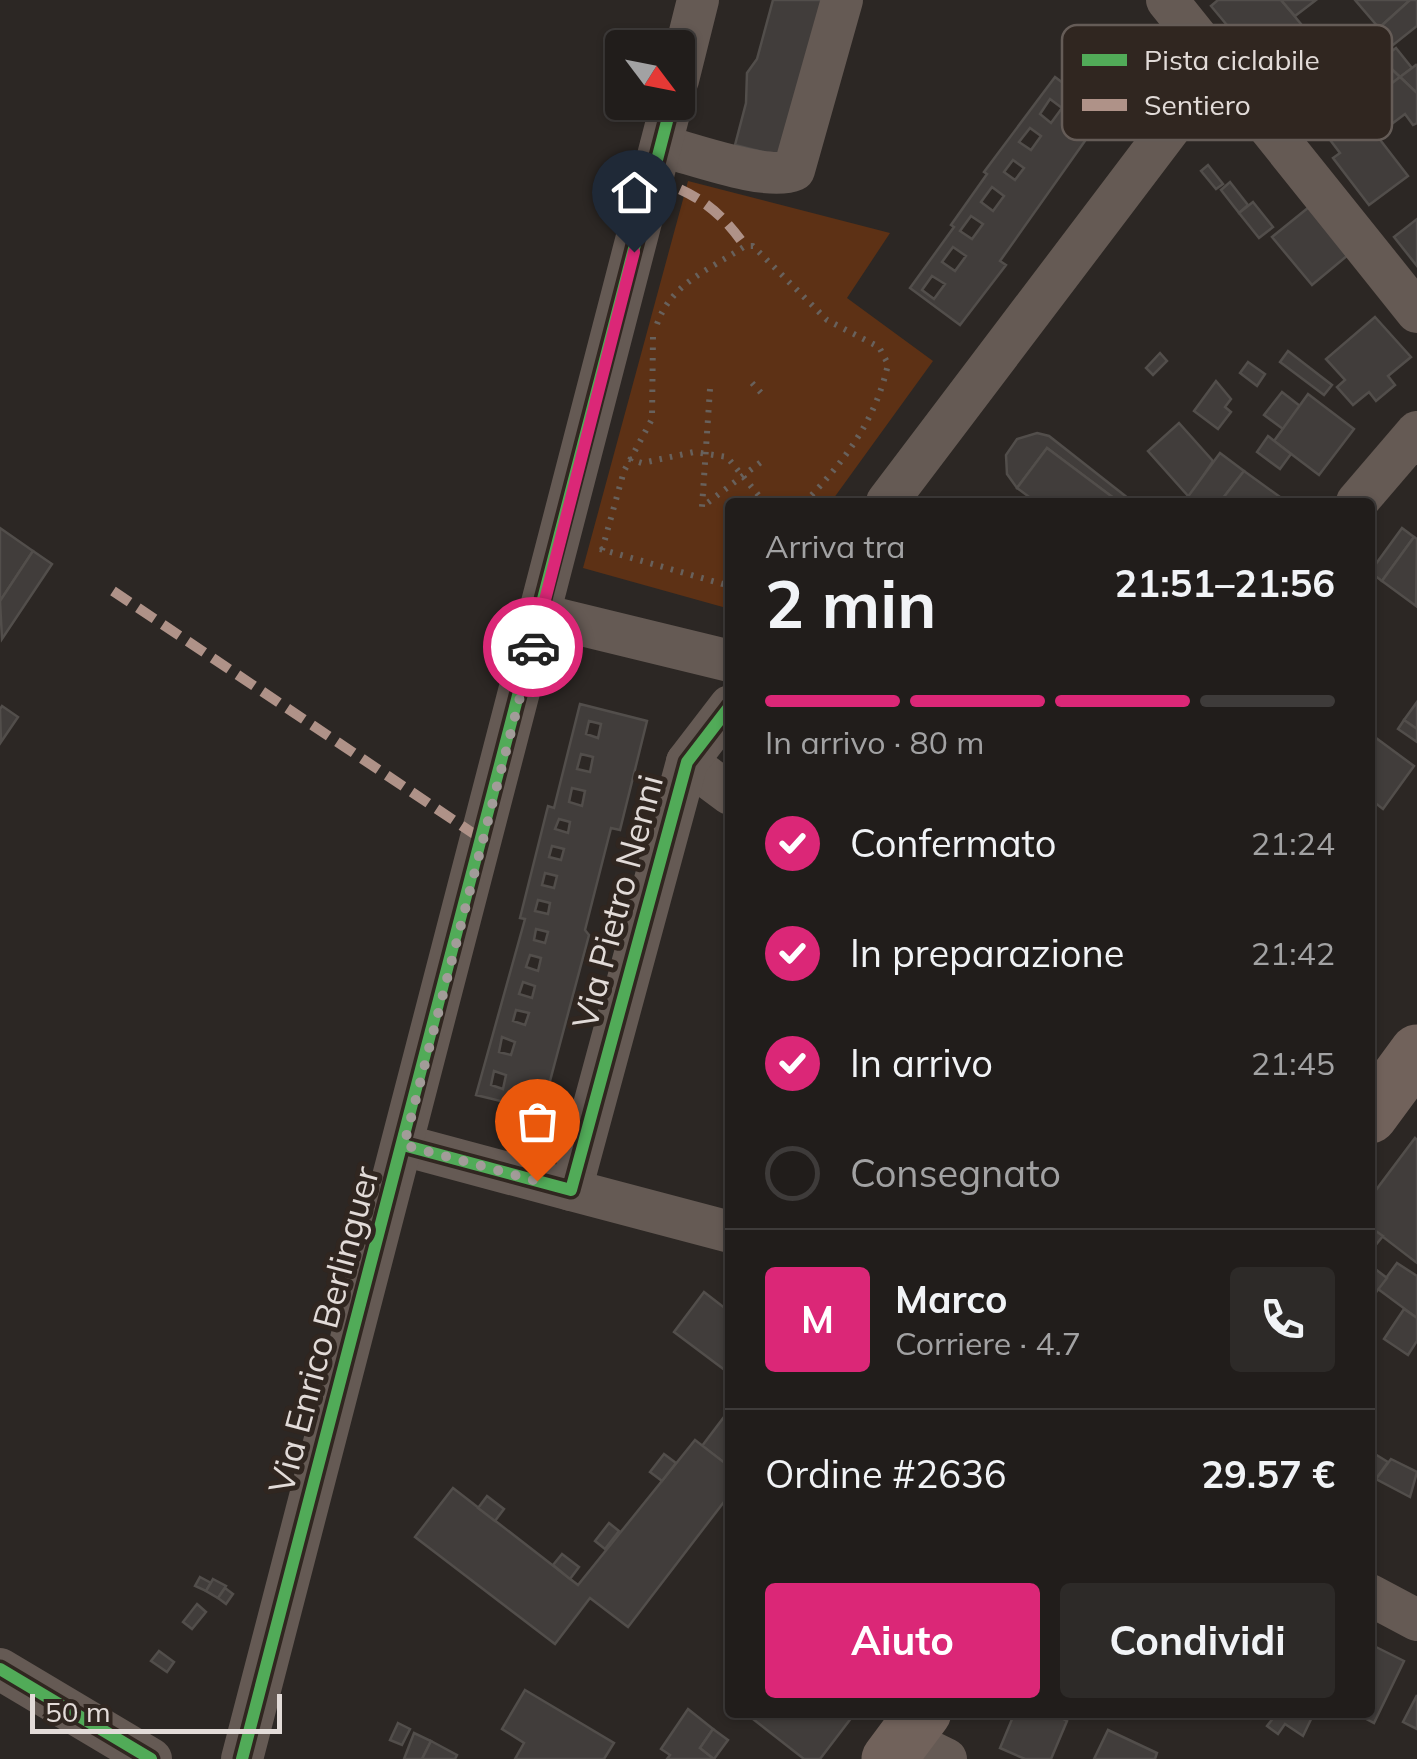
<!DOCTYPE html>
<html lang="it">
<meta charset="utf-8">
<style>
:root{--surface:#211d1b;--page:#2d2a28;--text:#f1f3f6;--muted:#a2a2a3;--line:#3e3b3a;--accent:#db2777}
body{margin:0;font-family:Mulish,sans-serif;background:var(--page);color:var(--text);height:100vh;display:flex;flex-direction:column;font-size:38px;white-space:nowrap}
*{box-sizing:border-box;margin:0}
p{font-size:32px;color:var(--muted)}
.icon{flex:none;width:55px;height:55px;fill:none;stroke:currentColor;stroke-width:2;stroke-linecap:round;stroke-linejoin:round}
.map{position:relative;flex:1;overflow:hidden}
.sheet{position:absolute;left:725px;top:498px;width:650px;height:1220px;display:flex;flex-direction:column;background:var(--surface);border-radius:10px;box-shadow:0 2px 8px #0004,0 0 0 2px var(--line)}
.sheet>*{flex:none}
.needle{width:65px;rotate:122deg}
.fabs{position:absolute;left:605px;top:30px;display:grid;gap:20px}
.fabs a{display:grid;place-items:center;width:90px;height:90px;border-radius:10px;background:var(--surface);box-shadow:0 2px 8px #0004,0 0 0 2px var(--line);font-size:50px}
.scale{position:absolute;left:30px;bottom:25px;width:252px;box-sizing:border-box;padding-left:10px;border:5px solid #e2dbd8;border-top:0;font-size:28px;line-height:35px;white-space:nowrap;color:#e2dbd8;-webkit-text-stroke:8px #302620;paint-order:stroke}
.pin{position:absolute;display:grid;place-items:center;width:85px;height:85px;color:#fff;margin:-102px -42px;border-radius:50% 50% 50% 0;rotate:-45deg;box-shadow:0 0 10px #0007}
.pin .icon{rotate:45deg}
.courier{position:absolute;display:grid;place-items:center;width:100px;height:100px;margin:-50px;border:8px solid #db2777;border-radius:50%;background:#fff;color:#222;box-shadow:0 2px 12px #0007}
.head em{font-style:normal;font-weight:700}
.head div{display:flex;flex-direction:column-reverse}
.head{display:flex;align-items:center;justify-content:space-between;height:170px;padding:0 40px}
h1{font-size:65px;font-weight:700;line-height:75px}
.bar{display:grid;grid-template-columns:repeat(4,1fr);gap:15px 10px;align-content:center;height:120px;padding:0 40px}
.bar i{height:12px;border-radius:8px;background:var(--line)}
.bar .current{background:var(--accent)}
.bar p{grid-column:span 4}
.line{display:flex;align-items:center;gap:25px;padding:0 40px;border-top:2px solid var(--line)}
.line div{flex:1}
.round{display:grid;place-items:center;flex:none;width:105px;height:105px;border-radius:10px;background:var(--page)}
ol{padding:0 40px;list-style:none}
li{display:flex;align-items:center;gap:30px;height:110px}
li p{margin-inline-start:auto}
li .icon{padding:10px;border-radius:50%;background:var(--accent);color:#fff;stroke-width:4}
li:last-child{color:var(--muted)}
li i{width:55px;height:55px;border:5px solid var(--line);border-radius:50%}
.action{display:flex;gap:20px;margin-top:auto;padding:20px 40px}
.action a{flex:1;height:115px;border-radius:10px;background:var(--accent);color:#fff;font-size:40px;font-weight:700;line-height:115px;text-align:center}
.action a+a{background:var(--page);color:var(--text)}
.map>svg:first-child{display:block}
</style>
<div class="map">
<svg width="1417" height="1759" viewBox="0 0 1417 1759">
<rect width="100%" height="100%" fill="#2c2724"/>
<!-- green -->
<path fill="#5d3115" d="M688 181 890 233 847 298 933 361 831 502H730V609L583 568Z"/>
<!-- building -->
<g fill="#413d3b" stroke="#524e4b" stroke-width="2.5" fill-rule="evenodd">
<path d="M773 0H831L782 157 735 145 746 103 747 73 757 59Z"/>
<path d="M1218 0H1281L1301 24 1279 42 1274 36 1255 52 1246 40 1242 43 1211 6Z"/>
<path d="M1281 0H1316L1295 16Z"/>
<path d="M1355 0H1410L1379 28Z"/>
<path d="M1410 0H1417V26L1393 45 1379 28Z"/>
<path d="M1396 48 1412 68 1400 77 1381 59Z"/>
<path d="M1371 49 1400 77 1384 90 1356 60Z"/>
<path d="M1416 65 1417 66V93L1400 77Z"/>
<path d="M1322 68 1333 83 1341 77 1350 88 1344 93 1408 176 1369 205 1333 158 1340 153 1324 132 1315 138 1283 96Z"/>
<path d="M1055 77 1104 114 1000 261 1006 265 960 325 910 288 954 227 951 225 987 174 984 172ZM1050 99 1062 108 1051 123 1040 114ZM1030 128 1041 136 1031 150 1019 142ZM1013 160 1024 168 1015 180 1004 172ZM992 187 1004 196 993 211 981 202ZM971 216 983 224 972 239 960 231ZM953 247 966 256 955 271 942 262ZM932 276 945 284 934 299 922 290Z"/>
<path d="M1400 77 1417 93V123L1413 125 1405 114 1377 135 1357 110Z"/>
<path d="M1208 165 1223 184 1216 189 1201 171Z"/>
<path d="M1230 182 1248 205 1239 213 1221 190Z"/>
<path d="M1253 202 1273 227 1259 238 1239 213Z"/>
<path d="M1314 203 1354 250 1312 285 1272 237Z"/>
<path d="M1417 219V266L1394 237Z"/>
<path d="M1375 317 1411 357 1388 376 1395 385 1376 401 1369 392 1353 405 1337 387 1345 380 1326 359Z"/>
<path d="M1288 351 1332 385 1324 395 1280 362Z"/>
<path d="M1160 353 1167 361 1153 375 1146 368Z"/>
<path d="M1248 362 1265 374 1257 386 1240 373Z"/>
<path d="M1216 381 1231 399 1225 407 1231 412 1218 429 1194 411Z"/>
<path d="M1282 392 1300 406 1283 429 1264 415Z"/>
<path d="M1308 394 1354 429 1319 475 1274 441Z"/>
<path d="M1179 423 1213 461 1189 497 1148 451Z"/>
<path d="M1037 433 1049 436 1133 502H1119L1047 448 1017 488 1007 474 1006 455 1017 439Z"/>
<path d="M1268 436 1291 454 1280 469 1257 452Z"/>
<path d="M1047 448 1119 502H1036L1017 488Z"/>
<path d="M1220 453 1244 471 1220 502H1184Z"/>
<path d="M1244 471 1287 502H1220Z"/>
<path d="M0 528 33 551 0 601Z"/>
<path d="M1402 528 1414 537 1382 581 1370 572Z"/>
<path d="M1414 537 1417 539 1416 606 1382 581Z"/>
<path d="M33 551 52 564 2 639 0 601Z"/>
<path d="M1417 702V729L1404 720Z"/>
<path d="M580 704 647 721 620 830 611 828 585 930 589 935 542 1111 476 1095 525 919 520 918 548 806 554 808ZM589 721 601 724 598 738 586 734ZM581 754 593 757 590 772 577 769ZM572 788 585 791 582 806 569 802ZM559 819 570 822 568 833 555 829ZM552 846 564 849 561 860 549 857ZM545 873 557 876 554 888 542 885ZM538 900 550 903 548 914 535 911ZM536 929 548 932 545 943 534 940ZM530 955 541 958 538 971 526 967ZM523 982 535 986 532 998 519 994ZM516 1010 529 1013 525 1025 513 1021ZM502 1037 515 1042 511 1055 499 1052ZM494 1071 506 1075 503 1089 491 1085Z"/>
<path d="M2 706 18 717 1 742 0 709Z"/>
<path d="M1404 720 1417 729V742L1398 729Z"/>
<path d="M1372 735 1414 766 1383 809 1370 799Z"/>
<path d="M1415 1138 1417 1140V1263L1370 1227V1198Z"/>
<path d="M1370 1227 1383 1236 1370 1252Z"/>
<path d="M1397 1263 1417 1276V1318L1378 1289Z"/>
<path d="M1370 1265 1387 1278 1370 1300Z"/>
<path d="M704 1292 730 1312V1374L674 1332Z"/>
<path d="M1404 1309 1417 1318V1341L1408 1355 1384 1339Z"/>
<path d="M730 1409V1467L702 1446Z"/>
<path d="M695 1440 730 1467V1494L628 1627 590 1598 555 1644 415 1537 453 1488 578 1585Z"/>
<path d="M1370 1451 1388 1462 1376 1479 1370 1477Z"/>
<path d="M664 1454 676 1463 662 1481 650 1472Z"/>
<path d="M1391 1459 1417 1472 1410 1497 1376 1479Z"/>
<path d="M487 1496 504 1509 495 1521 478 1508Z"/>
<path d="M609 1523 619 1531 605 1549 595 1541Z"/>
<path d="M562 1554 579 1567 570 1579 553 1565Z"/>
<path d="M200 1577 211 1583 206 1591 195 1586Z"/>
<path d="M213 1579 226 1586 218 1598 206 1591Z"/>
<path d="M225 1588 233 1594 226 1604 218 1598Z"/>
<path d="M197 1604 206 1612 192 1629 183 1622Z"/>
<path d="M1370 1644 1404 1661 1374 1723 1353 1712H1370Z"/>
<path d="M159 1651 174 1662 167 1672 151 1661Z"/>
<path d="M525 1690 614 1743 604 1759H515L524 1743 502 1729Z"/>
<path d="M1417 1695V1729L1403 1722Z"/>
<path d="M688 1709 713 1729 700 1748 714 1759H667L670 1755 661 1749Z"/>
<path d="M744 1712H854L855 1713 820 1759H804Z"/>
<path d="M1015 1712H1049L1067 1721 1051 1759H1025L1000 1748Z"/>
<path d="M1278 1712H1313L1314 1713 1303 1736 1285 1724 1278 1734 1267 1726Z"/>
<path d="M398 1723 410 1729 402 1745 390 1740Z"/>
<path d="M713 1729 728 1740 714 1759 700 1748Z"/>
<path d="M1108 1730 1157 1753 1155 1759H1094Z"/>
<path d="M414 1733 431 1741 422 1759H404Z"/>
<path d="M431 1741 457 1755 455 1759H422Z"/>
</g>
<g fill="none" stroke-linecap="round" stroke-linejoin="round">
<!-- path -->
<g stroke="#68615c" stroke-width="6" stroke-dasharray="2.5 8" stroke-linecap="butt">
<path d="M657 324C672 282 710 270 745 246H753L827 320 879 347 888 364C876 420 844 462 805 502"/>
<path d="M752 383 765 397"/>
<path d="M710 389 702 507 761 462"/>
<path d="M629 459 642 463 694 452 727 457 764 502"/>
<path d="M600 549 730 586"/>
<path d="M602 550 624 471 652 419 653 336"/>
</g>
<!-- minor -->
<g stroke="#655a54" stroke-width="42">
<path d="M1167 0 1417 312"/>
<path d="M678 80 698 0"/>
<path d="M661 146C691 153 767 182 794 170L842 0"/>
<path d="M887 502 1217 66"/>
<path d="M1357 502 1417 432"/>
<path d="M541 615 730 661"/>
<path d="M687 762 730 794"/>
<path d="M403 1145 571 1190 687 762 730 706"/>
<path d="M571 1190 730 1232"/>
<path d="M1370 1595 1417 1620"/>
<path d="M0 1669 151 1759"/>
<path d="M905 1739 946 1759"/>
<path d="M242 1759 672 102"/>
</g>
<!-- major -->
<g stroke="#71625b" stroke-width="55">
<path d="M1370 1116 1417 1052"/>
<path d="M889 1759 924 1712"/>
</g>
<!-- quiet -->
<g stroke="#af9288" stroke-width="10" stroke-dasharray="20 10" stroke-linecap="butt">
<path d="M652 179C695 192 719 209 745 246"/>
<path d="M113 591 483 840"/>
</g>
<!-- cycleway casing -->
<g stroke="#302620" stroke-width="19">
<g id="cycleway">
<path d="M403 1145 571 1190 687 762 730 706"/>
<path d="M0 1669 151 1759"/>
<path d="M242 1759 672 102"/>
</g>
</g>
<!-- cycleway -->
<use href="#cycleway" stroke="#51ab58" stroke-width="12"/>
</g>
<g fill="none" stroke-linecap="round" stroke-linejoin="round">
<!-- done -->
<path stroke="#a29c99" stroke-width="10" stroke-dasharray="0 18" d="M533 647 404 1145 537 1181"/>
<!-- route -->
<path stroke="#db2777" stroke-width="12" d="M533 647 634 252"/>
</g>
<g text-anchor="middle" stroke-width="10" stroke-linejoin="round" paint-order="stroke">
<!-- street labels -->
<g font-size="35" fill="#e2dbd8" stroke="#302620">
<text transform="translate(618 902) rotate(-75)" y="12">Via Pietro Nenni</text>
<text transform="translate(324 1330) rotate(-75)" y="12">Via Enrico Berlinguer</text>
</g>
</g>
<!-- legend -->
<rect x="1062" y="25" width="330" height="115" rx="15" fill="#302620" stroke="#655c57" stroke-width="2.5"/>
<rect x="1082" y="54" width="45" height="12" fill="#51ab58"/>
<rect x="1082" y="99" width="45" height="12" fill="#af9288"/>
<g font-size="28" fill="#e2dbd8">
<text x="1144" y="70">Pista ciclabile</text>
<text x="1144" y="115">Sentiero</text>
</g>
</svg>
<div class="fabs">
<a><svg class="needle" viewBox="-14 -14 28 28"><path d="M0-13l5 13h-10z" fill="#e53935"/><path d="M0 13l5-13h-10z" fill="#a2a2a3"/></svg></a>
</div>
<div class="scale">50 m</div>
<div class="pin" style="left:537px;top:1181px;background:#ea580c"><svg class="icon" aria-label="bag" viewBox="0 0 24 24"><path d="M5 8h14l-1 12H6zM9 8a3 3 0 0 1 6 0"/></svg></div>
<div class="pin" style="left:634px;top:252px;background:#1f2937"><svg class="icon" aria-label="home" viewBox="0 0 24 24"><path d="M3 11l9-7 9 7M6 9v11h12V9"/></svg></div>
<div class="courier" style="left:533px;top:647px"><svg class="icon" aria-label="car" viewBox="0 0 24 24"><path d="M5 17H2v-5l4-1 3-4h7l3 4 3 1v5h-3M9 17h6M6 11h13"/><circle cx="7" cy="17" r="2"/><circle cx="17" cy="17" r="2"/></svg></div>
<section class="sheet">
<div class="head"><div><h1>2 min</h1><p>Arriva tra</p></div><em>21:51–21:56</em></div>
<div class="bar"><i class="current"></i><i class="current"></i><i class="current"></i><i></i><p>In arrivo · 80 m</p></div>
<ol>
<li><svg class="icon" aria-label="check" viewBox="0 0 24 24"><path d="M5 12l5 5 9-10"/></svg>Confermato<p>21:24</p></li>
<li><svg class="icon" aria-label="check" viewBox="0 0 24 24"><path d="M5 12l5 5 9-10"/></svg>In preparazione<p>21:42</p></li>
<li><svg class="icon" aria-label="check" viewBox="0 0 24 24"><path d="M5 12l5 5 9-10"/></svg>In arrivo<p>21:45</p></li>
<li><i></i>Consegnato</li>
</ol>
<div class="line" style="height:180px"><b class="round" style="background:var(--accent);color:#fff">M</b><div><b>Marco</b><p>Corriere · 4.7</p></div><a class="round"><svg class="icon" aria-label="phone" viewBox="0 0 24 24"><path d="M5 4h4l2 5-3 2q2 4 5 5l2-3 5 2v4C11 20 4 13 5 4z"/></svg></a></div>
<div class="line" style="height:130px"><div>Ordine #2636</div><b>29.57 €</b></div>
<div class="action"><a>Aiuto</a><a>Condividi</a></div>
</section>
</div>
